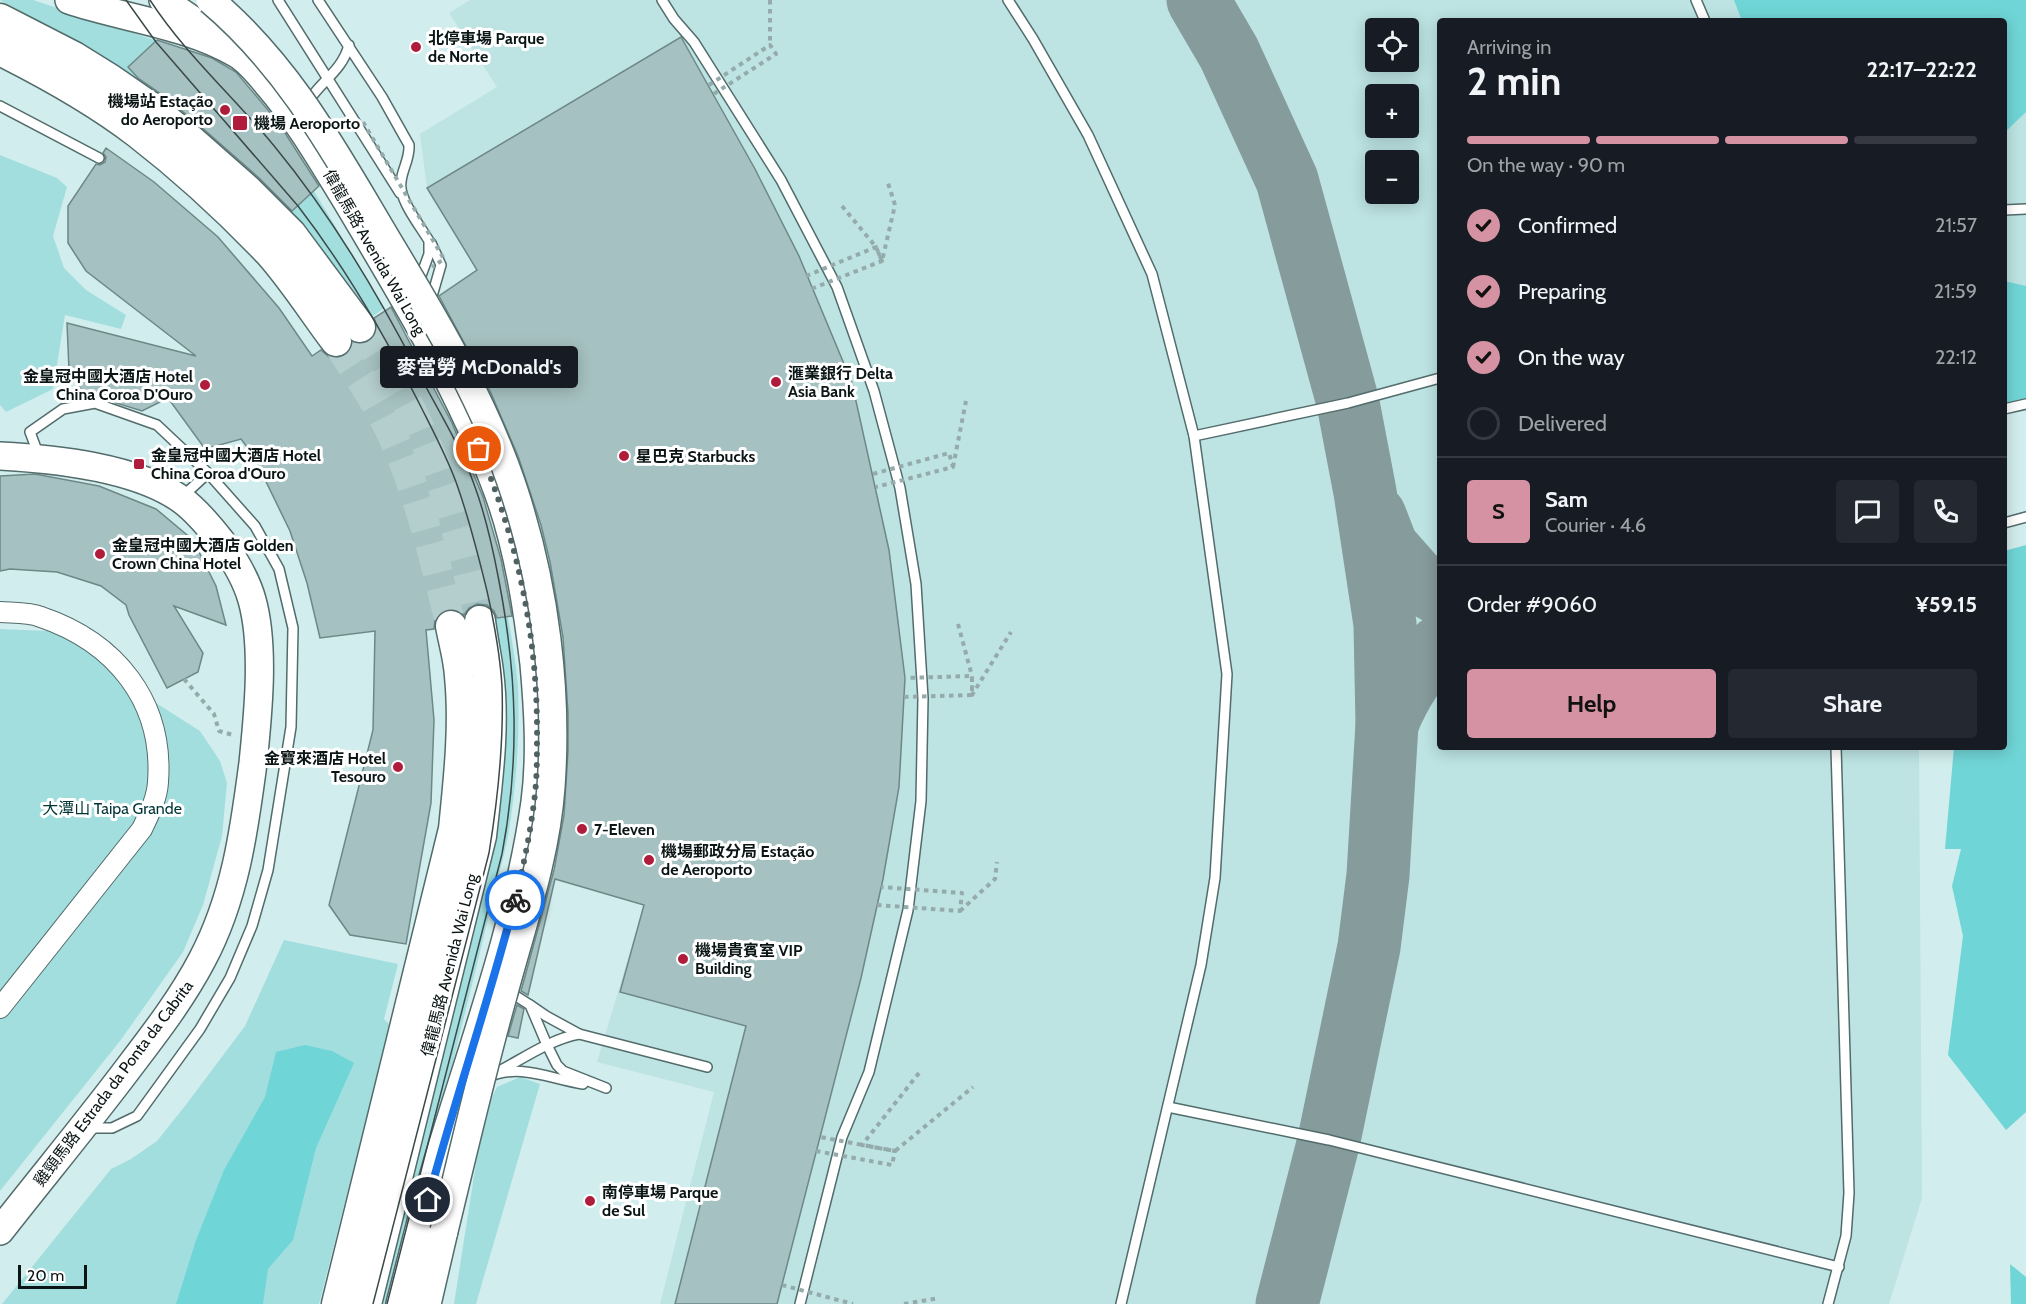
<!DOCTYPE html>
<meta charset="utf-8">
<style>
:root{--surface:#171b24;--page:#242831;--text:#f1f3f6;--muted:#9ea1a6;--line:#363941;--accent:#d492a2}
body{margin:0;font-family:Cabin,"Noto Sans SC",sans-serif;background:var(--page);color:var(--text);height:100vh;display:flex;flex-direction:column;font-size:22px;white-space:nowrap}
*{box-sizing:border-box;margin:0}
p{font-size:20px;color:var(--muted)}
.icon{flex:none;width:33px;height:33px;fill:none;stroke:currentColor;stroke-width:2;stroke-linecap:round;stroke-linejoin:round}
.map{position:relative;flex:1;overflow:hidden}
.side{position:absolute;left:1437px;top:18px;width:570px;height:732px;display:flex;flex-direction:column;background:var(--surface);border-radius:6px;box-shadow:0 3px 15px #0003}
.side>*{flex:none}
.fabs{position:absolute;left:1365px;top:18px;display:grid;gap:12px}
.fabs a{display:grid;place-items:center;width:54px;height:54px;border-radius:6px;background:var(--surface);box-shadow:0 3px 15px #0003;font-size:30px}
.scale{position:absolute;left:18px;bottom:15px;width:69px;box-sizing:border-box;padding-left:6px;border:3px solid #0b1515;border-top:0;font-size:16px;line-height:21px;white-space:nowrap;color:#0b1515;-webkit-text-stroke:4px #fff;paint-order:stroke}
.pin{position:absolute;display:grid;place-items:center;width:51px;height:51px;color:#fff;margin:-26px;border:3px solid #fff;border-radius:50%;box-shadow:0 2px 6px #0007}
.courier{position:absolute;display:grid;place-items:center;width:60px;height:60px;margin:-30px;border:4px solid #1a73e8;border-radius:50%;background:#fff;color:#222;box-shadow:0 2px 8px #0007}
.bubble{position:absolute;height:42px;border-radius:6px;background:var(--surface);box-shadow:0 3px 15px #0003;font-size:20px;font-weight:700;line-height:42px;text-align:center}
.overview em{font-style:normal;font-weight:700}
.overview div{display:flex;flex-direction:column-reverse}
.overview{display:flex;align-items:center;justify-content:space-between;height:102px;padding:0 30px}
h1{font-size:39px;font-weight:700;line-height:45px}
.bar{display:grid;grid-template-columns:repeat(4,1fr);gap:9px 6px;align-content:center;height:72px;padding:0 30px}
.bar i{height:8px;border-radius:4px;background:var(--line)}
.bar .selected{background:var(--accent)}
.bar p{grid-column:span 4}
.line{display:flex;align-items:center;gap:15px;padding:0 30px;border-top:2px solid var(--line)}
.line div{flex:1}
.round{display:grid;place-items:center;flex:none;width:63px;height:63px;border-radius:6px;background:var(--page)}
ol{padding:0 30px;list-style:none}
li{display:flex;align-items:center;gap:18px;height:66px}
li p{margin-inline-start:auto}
li .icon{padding:6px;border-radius:50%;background:var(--accent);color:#111;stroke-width:4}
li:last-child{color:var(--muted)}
li i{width:33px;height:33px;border:3px solid var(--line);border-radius:50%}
.cta{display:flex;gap:12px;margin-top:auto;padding:12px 30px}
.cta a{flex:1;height:69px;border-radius:6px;background:var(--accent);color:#111;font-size:24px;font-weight:700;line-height:69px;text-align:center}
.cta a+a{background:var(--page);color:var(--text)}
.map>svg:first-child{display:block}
</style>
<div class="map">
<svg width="2026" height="1304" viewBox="0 0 2026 1304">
<rect width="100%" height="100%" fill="#d2eded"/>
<!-- built -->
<path fill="#bde3e3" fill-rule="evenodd" d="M470 0H2026V546L2004 551V21H1440V747H1919L1922 1198 1889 1304H660L714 1092 597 1062 644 905 555 879 568 790 569 685 556 594 526 486 435 297 477 269 427 188 420 134 497 87 449 13ZM1376 28H1408V62H1376ZM1376 94H1408V128H1376ZM1376 160H1408V194H1376Z"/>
<!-- green -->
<g fill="#a3dede">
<path d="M0 0H33L197 54 289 149 384 308 368 320 257 181 189 119 155 92 66 36Z"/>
<path d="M0 155 57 178 67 187 53 236 64 268 86 290 126 315 121 329 65 315 53 389 6 412 0 405Z"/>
<path d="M508 617C512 640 516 663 518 686 520 738 516 791 507 842L425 1176 391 1304H373L491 619Z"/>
<path d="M0 629 71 632 134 689 200 731 220 761 227 783 222 836 203 905 183 952 120 1041 0 1191Z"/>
<path d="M284 940 398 964 384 1019 390 1025 319 1304H2L111 1169 131 1159 157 1141 185 1106 245 1026Z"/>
<path d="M520 1077 540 1084 476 1304H454L476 1163 486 1110 497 1087Z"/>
</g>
<!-- water -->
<g fill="#70d5d6">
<path d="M1734 0H2026V112L2004 133V21H1742Z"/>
<path d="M2004 281 2026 286V1112L2006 1130 1948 1055 1963 936 1952 886 1961 849H1945L1954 747H2004Z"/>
<path d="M305 1045 332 1051 354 1063 316 1148 293 1240 268 1269 263 1304H176L196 1240 224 1170 265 1097 276 1052Z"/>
<path d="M2010 1264 2026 1277V1304H2011Z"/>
</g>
<!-- pier -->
<path fill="#d2eded" d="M2026 398V545L2004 551V403Z"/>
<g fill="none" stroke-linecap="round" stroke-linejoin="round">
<!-- taxiway -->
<g stroke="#869b9b" stroke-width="63">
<path d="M1198 0 1229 53 1287 180 1348 403 1365 492 1385 624 1387 724 1378 875 1369 947 1329 1140 1287 1304"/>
<path d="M1375 516 1387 547 1416 580 1440 594"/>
<path d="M1387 724C1399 694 1415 667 1440 646"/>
</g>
</g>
<!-- building -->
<g fill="#a6c1c1" stroke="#6e8787" stroke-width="1.5">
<path d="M681 37 755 169 799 256 852 383 889 550 905 678 899 787 883 879 861 978 777 1304H675L746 1026 620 992 644 905 555 879 528 995 521 991 554 870 564 815 568 751V713L563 637 550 562 541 525 518 456 490 391 439 296 477 270 427 188Z"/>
<path d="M157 40 212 58 236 72 278 122 319 186 292 211 259 178 200 126 164 96 138 78 128 67Z"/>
<path d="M106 148 154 182 218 237 279 308 312 356 321 350 329 357 339 358 347 354 352 348 353 343 361 344 370 341 376 333 377 326 374 318 391 307 452 423 483 497 501 559 512 616 497 618 494 611 487 605 477 604 469 608 464 615 456 610 447 609 440 613 435 620 434 629 426 630 434 720 431 803 406 944 350 935 329 905 373 730 375 631 320 638 307 583 290 531 253 455 241 439 205 449 168 398 142 411 97 397 85 396 69 370 67 323 196 356 86 271 68 243V206L96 164 100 165 105 162 106 157 103 153Z"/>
<path d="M35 474 99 486 156 509 193 540 216 586 226 625 174 606 203 653 198 672 167 688 129 615 126 605 101 586 57 572 10 569 0 571V476Z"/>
<path d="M517 1005 524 1009 518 1038 508 1036Z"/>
</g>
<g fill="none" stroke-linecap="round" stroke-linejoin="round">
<!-- primary-tunnel -->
<g stroke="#b4cdcd" stroke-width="30" stroke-dasharray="30 15" stroke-linecap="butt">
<path d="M360 327C378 355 397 382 412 412 444 478 463 550 480 621"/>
<path d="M336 341C354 368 372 395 387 424 418 487 434 558 451 626"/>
</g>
<!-- lane casing -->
<g stroke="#526b6b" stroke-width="12">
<g id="lane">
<path d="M278 0 400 193"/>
<path d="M318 0 382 97 409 145C410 159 402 169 401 182 398 199 421 227 429 241V254L418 284"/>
<path d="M662 0 674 19 694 42 781 180 837 287 874 391 900 488 916 584 923 698 921 801 908 910 869 1072 842 1137 800 1304"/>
<path d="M1008 0 1033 39 1088 135 1152 274 1194 436 1227 674 1215 878 1201 965 1121 1304"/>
<path d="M1696 0 1705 21"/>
<path d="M306 105C319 82 342 72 349 45"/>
<path d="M0 106 99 158"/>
<path d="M2004 210 2026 209"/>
<path d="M430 303 441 265 431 243"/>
<path d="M2004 409 2026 404"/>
<path d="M1194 436 1348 403 1440 378"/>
<path d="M39 456 30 432 63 409 95 403 157 425 208 473 255 526 279 569 293 628 291 727 268 870 252 926 230 978 200 1029 137 1116 112 1128H88"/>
<path d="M182 497 208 473"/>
<path d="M2004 523 2026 517"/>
<path d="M508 991 530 1005 547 1045 557 1065 563 1071 606 1088"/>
<path d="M530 1005 546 1016 579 1034 707 1067"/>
<path d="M503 1069C527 1056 552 1039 579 1034"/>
<path d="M486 1078C520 1062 549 1079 583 1084"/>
<path d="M1168 1107 1329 1140 1839 1267"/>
<path d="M1828 1304 1846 1236 1849 1193 1836 747"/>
</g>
</g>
<!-- street casing -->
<g stroke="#526b6b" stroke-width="22">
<path id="street" d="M0 612C13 613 29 612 41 617 115 642 164 701 158 782 157 799 149 814 142 829L0 1008"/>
</g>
<!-- secondary casing -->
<g stroke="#526b6b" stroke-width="30">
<g id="secondary">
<path d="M69 0C122 18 189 25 237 54 249 61 260 75 269 86 299 121 322 161 346 200 402 294 460 389 498 492 518 547 527 606 534 664 538 709 541 757 535 802 519 915 480 1025 446 1134 428 1190 415 1247 400 1304"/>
<path d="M163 0 210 32"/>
<path d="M0 456C55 459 136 467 182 500 197 511 210 527 221 541 234 559 246 578 252 600 265 646 258 715 253 763 244 832 235 898 202 960 182 998 156 1032 130 1066 88 1122 43 1176 0 1231"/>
<path d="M427 1304 444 1231"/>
</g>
</g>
<!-- primary casing -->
<g stroke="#526b6b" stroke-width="33">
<g id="primary">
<path d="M0 19 74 57 111 80 153 109 189 139 248 191 291 234 360 327"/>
<path d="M0 50C48 74 95 100 138 133 182 167 231 212 270 253 294 280 314 312 336 341"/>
<path d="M337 1304 454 829C459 779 465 727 460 676 459 659 454 642 451 626"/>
<path d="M366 1304 481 836C487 782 495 726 488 672 486 655 482 638 480 621"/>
</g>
</g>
<!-- path -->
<g stroke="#95abab" stroke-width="4" stroke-dasharray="4.5 4.5" stroke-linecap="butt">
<path d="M770 0V45"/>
<path d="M842 206 876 247 882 261 895 205 888 183"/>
<path d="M953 467 966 401"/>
<path d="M958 624 972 676V695L1011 632"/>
<path d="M184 679 214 714 219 731 233 735"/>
<path d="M960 911 995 879 997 862"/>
<path d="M919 1073 862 1145 895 1151 973 1087"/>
<path d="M904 1304 939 1298"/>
</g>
<!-- lane -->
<use href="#lane" stroke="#fff" stroke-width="9"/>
<!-- street -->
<use href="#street" stroke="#fff" stroke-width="20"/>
<!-- secondary -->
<use href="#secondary" stroke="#fff" stroke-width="27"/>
<!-- primary -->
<use href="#primary" stroke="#fff" stroke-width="30"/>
<!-- tram -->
<g stroke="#3b4949" stroke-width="1.5">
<path d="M126 0 156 42 298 206C345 267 384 334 419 403 432 429 446 455 456 482 469 518 478 554 487 591 494 622 500 654 502 686 504 742 498 798 489 853L373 1304"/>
<path d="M150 0C185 54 234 97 275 147 331 215 377 292 417 370 437 409 461 446 475 487 486 517 493 549 499 581 517 675 520 759 502 854L387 1304"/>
</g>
<!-- secondary-bridge casing -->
<g stroke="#526b6b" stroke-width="30" stroke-linecap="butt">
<path id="secondary-bridge" d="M210 0C292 69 338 158 392 248 439 326 487 407 515 494 545 587 558 689 551 787 546 858 521 928 503 996 481 1074 463 1153 444 1231"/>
</g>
<!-- path-bridge -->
<g stroke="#95abab" stroke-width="4" stroke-dasharray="4.5 4.5" stroke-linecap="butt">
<path d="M709 85 770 45 776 54 712 95"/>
<path d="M363 122 444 259 432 267"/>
<path d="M806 276 876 247 882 261 811 289"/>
<path d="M873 474 949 453 953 467 876 487"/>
<path d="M904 697 972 695V676L905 678"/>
<path d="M877 905 960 911 962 893 881 887"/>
<path d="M816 1151 892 1165 895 1151 820 1137"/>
<path d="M782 1285 853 1304"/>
</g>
<!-- secondary-bridge -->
<use href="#secondary-bridge" stroke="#fff" stroke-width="27"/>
</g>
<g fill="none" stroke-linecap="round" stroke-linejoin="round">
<!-- done -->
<path stroke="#516161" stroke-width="6" stroke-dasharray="0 10.8" d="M479 449C518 540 538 639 537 738 537 759 537 781 534 802 530 835 523 868 515 900"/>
<!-- route -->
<path stroke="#1a73e8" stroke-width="8" d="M428 1200C455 1099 489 1001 515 900"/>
</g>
<!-- markers -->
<g fill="#b01c3b" stroke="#fff" stroke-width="2">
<circle cx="416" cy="47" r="6"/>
<circle cx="225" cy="110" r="6"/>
<rect x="232" y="115" width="16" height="16" rx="3"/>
<circle cx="776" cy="382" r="6"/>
<circle cx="205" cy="385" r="6"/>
<circle cx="624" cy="456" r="6"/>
<rect x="133" y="458" width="12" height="12" rx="3"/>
<circle cx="100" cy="554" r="6"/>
<circle cx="398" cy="767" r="6"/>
<circle cx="582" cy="829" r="6"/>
<circle cx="649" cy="860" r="6"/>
<circle cx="683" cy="959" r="6"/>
<circle cx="590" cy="1201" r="6"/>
</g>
<g text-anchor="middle" stroke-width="6" stroke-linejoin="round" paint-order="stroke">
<!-- poi labels -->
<g font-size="16" font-weight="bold" fill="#0b1515" stroke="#fff" text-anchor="start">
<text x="428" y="44">北停車場 Parque<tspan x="428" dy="18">de Norte</tspan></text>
<text x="213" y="107" text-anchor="end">機場站 Estação<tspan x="213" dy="18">do Aeroporto</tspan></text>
<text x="254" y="129">機場 Aeroporto</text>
<text x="788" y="379">滙業銀行 Delta<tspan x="788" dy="18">Asia Bank</tspan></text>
<text x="193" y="382" text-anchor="end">金皇冠中國大酒店 Hotel<tspan x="193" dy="18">China Coroa D'Ouro</tspan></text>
<text x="151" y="461">金皇冠中國大酒店 Hotel<tspan x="151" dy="18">China Coroa d'Ouro</tspan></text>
<text x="636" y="462">星巴克 Starbucks</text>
<text x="112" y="551">金皇冠中國大酒店 Golden<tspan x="112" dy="18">Crown China Hotel</tspan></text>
<text x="386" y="764" text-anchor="end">金寶來酒店 Hotel<tspan x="386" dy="18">Tesouro</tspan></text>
<text x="594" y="835">7-Eleven</text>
<text x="661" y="857">機場郵政分局 Estação<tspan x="661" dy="18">de Aeroporto</tspan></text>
<text x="695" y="956">機場貴賓室 VIP<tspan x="695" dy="18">Building</tspan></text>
<text x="602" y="1198">南停車場 Parque<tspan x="602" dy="18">de Sul</tspan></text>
</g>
<!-- street labels -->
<g font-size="16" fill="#0b1515" stroke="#fff">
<text transform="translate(375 252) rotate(60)" y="6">偉龍馬路 Avenida Wai Long</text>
<text transform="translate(449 965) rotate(-76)" y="6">偉龍馬路 Avenida Wai Long</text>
<text transform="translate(113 1083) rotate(-53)" y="6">雞頸馬路 Estrada da Ponta da Cabrita</text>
</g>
<!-- park labels -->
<g font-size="16" fill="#013535" stroke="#fff">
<text x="112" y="814">大潭山 Taipa Grande</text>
</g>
</g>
</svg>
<div class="fabs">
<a><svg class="icon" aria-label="locate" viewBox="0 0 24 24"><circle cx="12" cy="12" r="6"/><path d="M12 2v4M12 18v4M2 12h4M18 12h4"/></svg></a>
<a>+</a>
<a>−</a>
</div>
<div class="scale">20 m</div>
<div class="pin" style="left:479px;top:449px;background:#ea580c"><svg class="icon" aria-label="bag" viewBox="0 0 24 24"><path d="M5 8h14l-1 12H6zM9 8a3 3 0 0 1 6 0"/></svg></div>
<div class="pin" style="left:428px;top:1200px;background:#1f2937"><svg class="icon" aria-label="home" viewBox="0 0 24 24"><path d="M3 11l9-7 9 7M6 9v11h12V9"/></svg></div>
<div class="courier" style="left:515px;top:900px"><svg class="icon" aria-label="bike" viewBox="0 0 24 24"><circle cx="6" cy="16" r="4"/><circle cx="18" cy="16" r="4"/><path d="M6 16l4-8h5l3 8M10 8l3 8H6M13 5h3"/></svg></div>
<div class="bubble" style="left:380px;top:346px;width:198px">麥當勞 McDonald's</div>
<section class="side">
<div class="overview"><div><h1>2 min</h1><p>Arriving in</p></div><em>22:17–22:22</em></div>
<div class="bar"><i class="selected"></i><i class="selected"></i><i class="selected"></i><i></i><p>On the way · 90 m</p></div>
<ol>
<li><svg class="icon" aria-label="check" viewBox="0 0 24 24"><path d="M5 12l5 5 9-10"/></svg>Confirmed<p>21:57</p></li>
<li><svg class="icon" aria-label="check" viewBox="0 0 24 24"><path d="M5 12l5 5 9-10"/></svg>Preparing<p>21:59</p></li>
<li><svg class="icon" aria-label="check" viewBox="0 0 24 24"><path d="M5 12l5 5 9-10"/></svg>On the way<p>22:12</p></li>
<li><i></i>Delivered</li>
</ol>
<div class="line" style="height:108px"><b class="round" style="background:var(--accent);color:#111">S</b><div><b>Sam</b><p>Courier · 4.6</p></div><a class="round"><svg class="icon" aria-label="chat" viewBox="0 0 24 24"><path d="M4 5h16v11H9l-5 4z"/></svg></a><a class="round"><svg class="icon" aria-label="phone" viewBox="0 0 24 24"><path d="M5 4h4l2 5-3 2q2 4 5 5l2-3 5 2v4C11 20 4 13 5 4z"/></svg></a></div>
<div class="line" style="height:78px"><div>Order #9060</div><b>¥59.15</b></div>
<div class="cta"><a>Help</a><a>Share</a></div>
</section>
</div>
